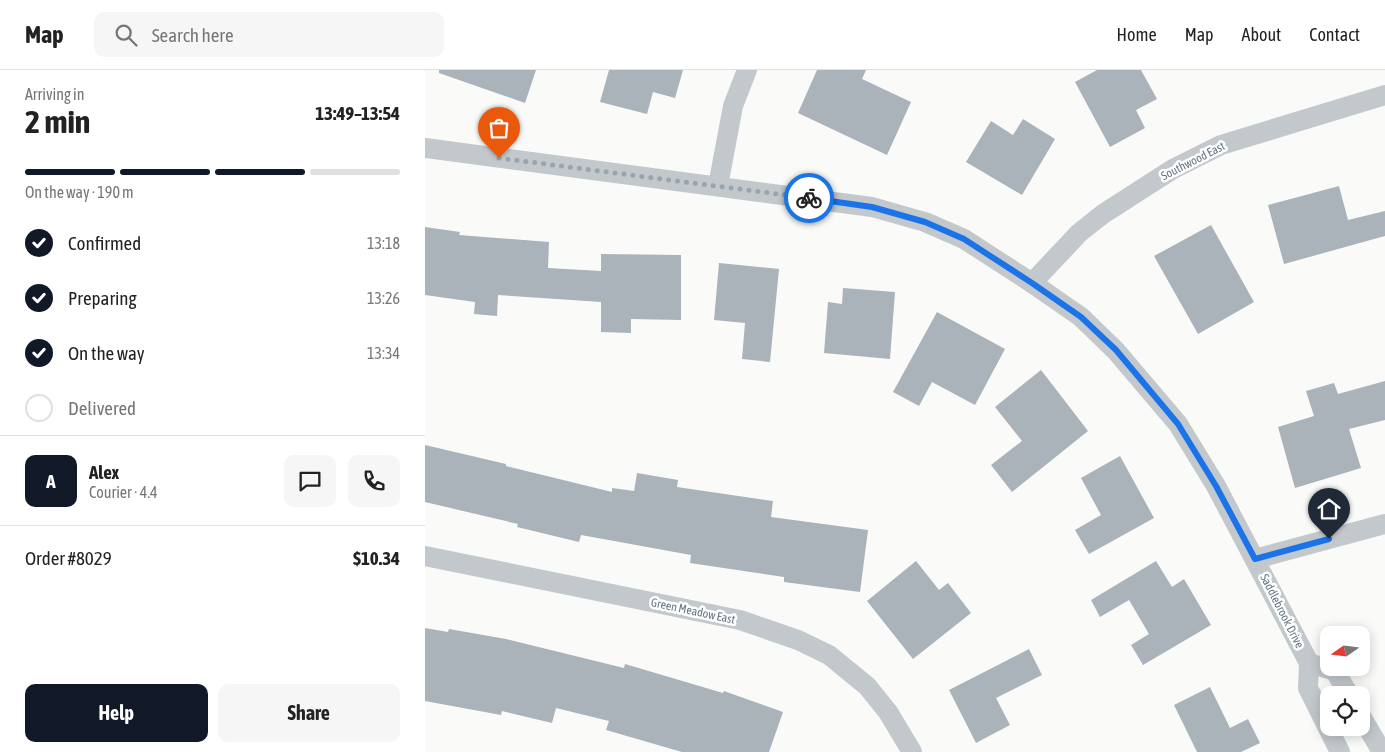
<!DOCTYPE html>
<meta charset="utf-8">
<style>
:root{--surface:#fff;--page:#f6f6f6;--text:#222;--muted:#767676;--line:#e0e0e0;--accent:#111827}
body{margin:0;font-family:"Asap Condensed",sans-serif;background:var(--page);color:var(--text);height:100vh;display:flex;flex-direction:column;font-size:19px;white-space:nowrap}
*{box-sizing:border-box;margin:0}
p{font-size:16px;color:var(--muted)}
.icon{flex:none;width:28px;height:28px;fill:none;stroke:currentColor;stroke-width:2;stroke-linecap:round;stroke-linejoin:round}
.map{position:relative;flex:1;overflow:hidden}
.side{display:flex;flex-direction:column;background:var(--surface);width:425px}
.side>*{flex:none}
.needle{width:32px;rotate:256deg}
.buttons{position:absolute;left:895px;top:556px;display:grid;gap:10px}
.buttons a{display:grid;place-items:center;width:50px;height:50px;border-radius:10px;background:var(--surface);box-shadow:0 2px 12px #0003;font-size:25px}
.pin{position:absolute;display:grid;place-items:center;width:42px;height:42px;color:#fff;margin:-51px -21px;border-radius:50% 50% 50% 0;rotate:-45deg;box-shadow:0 0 5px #0007}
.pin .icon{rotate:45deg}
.courier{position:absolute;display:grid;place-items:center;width:50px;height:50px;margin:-25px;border:4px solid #1a73e8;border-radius:50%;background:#fff;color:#222;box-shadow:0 1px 6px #0007}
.overview em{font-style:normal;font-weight:700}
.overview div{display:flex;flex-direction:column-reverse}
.overview{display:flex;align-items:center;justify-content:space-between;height:85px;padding:0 25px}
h1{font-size:32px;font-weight:700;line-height:38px}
.bar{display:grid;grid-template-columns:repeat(4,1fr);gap:8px 5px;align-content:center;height:60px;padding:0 25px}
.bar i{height:6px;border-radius:4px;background:var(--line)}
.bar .active{background:var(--accent)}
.bar p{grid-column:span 4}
.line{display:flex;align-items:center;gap:12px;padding:0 25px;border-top:1px solid var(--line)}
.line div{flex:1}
.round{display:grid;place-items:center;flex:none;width:52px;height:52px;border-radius:10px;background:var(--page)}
ol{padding:0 25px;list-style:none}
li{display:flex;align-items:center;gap:15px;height:55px}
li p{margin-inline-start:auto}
li .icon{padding:5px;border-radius:50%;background:var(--accent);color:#fff;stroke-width:4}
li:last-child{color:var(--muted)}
li i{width:28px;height:28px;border:2px solid var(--line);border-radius:50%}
.button{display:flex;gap:10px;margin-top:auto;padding:10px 25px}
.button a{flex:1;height:58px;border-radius:10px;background:var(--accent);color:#fff;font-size:20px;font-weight:700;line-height:58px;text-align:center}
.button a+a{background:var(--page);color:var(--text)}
header{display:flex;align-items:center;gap:30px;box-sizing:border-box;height:70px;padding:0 25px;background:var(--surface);border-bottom:1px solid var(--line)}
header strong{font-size:24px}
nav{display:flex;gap:28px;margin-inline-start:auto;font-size:18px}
.search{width:350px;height:45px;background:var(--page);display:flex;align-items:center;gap:12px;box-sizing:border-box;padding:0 18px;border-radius:10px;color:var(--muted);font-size:19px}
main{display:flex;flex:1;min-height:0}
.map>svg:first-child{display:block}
</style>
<header>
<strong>Map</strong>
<div class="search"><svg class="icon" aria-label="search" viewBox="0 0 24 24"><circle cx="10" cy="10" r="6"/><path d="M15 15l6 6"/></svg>Search here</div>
<nav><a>Home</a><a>Map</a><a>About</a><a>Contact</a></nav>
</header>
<main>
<section class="side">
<div class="overview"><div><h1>2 min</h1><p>Arriving in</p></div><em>13:49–13:54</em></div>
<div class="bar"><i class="active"></i><i class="active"></i><i class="active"></i><i></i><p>On the way · 190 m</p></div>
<ol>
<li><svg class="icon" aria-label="check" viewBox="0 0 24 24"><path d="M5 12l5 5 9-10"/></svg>Confirmed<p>13:18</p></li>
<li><svg class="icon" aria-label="check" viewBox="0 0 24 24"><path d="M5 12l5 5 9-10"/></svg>Preparing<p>13:26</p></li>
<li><svg class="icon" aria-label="check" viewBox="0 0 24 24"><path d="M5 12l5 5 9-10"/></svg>On the way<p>13:34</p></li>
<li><i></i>Delivered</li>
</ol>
<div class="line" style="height:90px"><b class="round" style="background:var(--accent);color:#fff">A</b><div><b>Alex</b><p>Courier · 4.4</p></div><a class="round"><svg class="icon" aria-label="chat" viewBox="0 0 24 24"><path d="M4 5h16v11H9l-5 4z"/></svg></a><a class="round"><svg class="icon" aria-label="phone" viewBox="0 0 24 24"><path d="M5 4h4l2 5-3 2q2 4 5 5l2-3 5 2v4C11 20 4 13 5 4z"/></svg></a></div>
<div class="line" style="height:65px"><div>Order #8029</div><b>$10.34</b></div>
<div class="button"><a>Help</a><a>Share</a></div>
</section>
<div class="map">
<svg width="960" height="682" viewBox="0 0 960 682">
<rect width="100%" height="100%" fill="#fafaf8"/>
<!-- building -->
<g fill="#aab3b9">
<path d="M14 0H111L100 33 14 3Z"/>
<path d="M184 0H258L250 28 228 22 222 44 175 32Z"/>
<path d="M392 0H441L437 9 486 32 462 85 373 43Z"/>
<path d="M672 0H716L732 29 711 40 720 58 685 77 650 12Z"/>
<path d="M598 49 630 69 597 125 541 92 566 51 588 65Z"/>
<path d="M914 116 923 150 960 141V166L859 194 843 135Z"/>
<path d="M786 155 829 232 773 264 729 186Z"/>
<path d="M0 157 35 162 34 165 124 172 123 198 176 201V184L256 185V250L206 249V263L176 262V232L73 225 72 246 49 244 50 232 0 225Z"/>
<path d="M294 193 354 199 345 292 317 289 320 253 289 250Z"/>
<path d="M418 218 470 222 465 289 399 283 403 232 417 234Z"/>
<path d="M512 242 580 279 550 335 507 312 494 336 468 322Z"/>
<path d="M616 300 663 361 587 422 566 395 597 371 570 337Z"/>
<path d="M960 311V350L924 359 936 398 870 418 853 357 889 346 881 321 909 313 913 324Z"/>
<path d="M0 375 81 394V396L187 422V418L209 421 212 403 253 410 252 417 348 431 346 447 443 460 435 522 359 512V507L265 493 266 485 156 465 154 472 92 457 93 454 0 432Z"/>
<path d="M695 386 729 448 664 484 650 460 676 445 656 408Z"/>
<path d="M491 491 514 520 523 513 546 543 488 589 442 531Z"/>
<path d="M731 491 747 517 759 509 786 555 718 595 706 575 724 564 704 530 675 547 666 530Z"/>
<path d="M0 558 23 562 24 559 81 569 199 598 200 594 298 623 299 621 358 642 344 682H257L181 660 184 651 131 638 127 653 77 641 76 645 0 631Z"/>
<path d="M604 579 617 605 571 628 585 655 551 673 524 620Z"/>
<path d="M785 617 805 658 823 649 835 673 816 682H772L749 635Z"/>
</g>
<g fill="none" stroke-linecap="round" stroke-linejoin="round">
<!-- street -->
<g stroke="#c3c8cc" stroke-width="20">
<path d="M0 78 447 137 500 152 539 169 607 213 656 247 691 281 753 354 791 416 884 593 883 618 915 682"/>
<path d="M293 116 308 36 322 0"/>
<path d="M607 213 654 163 678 144 748 99 796 75 960 25"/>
<path d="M0 486 315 550 373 570 404 585 442 616 463 642 487 682"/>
<path d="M830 489 960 454"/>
<path d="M884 593 910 601 924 625"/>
<path d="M936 646 957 682"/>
</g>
</g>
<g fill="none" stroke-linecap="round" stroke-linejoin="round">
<!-- done -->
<path stroke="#99a4ac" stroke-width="5" stroke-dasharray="0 9" d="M74 88 384 128"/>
<!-- route -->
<path stroke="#1a73e8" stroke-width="6" d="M384 128 447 137 500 152 539 169 607 213 656 247 691 280 753 354 791 416 830 489 904 469"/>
</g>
<g text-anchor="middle" stroke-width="5" stroke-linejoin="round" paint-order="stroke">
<!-- street labels -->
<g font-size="12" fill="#657683" stroke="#fff">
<text transform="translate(768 91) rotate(-27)" y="4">Southwood East</text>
<text transform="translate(268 541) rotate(12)" y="4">Green Meadow East</text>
<text transform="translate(857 541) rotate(63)" y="4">Saddlebrook Drive</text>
</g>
</g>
</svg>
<div class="buttons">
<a><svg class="needle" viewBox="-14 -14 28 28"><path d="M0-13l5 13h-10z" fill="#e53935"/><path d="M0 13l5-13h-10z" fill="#767676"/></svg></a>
<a><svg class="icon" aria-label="locate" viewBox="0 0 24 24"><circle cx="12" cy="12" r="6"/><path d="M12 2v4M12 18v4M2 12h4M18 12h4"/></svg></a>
</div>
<div class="pin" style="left:74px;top:88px;background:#ea580c"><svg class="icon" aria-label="bag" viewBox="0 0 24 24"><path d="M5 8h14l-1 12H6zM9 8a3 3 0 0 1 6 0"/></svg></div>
<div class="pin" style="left:904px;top:469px;background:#1f2937"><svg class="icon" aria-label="home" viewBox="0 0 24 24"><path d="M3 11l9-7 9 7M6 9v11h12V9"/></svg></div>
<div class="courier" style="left:384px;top:128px"><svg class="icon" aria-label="bike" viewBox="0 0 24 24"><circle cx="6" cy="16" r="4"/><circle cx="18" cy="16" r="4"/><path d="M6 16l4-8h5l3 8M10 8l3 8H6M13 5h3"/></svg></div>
</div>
</main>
